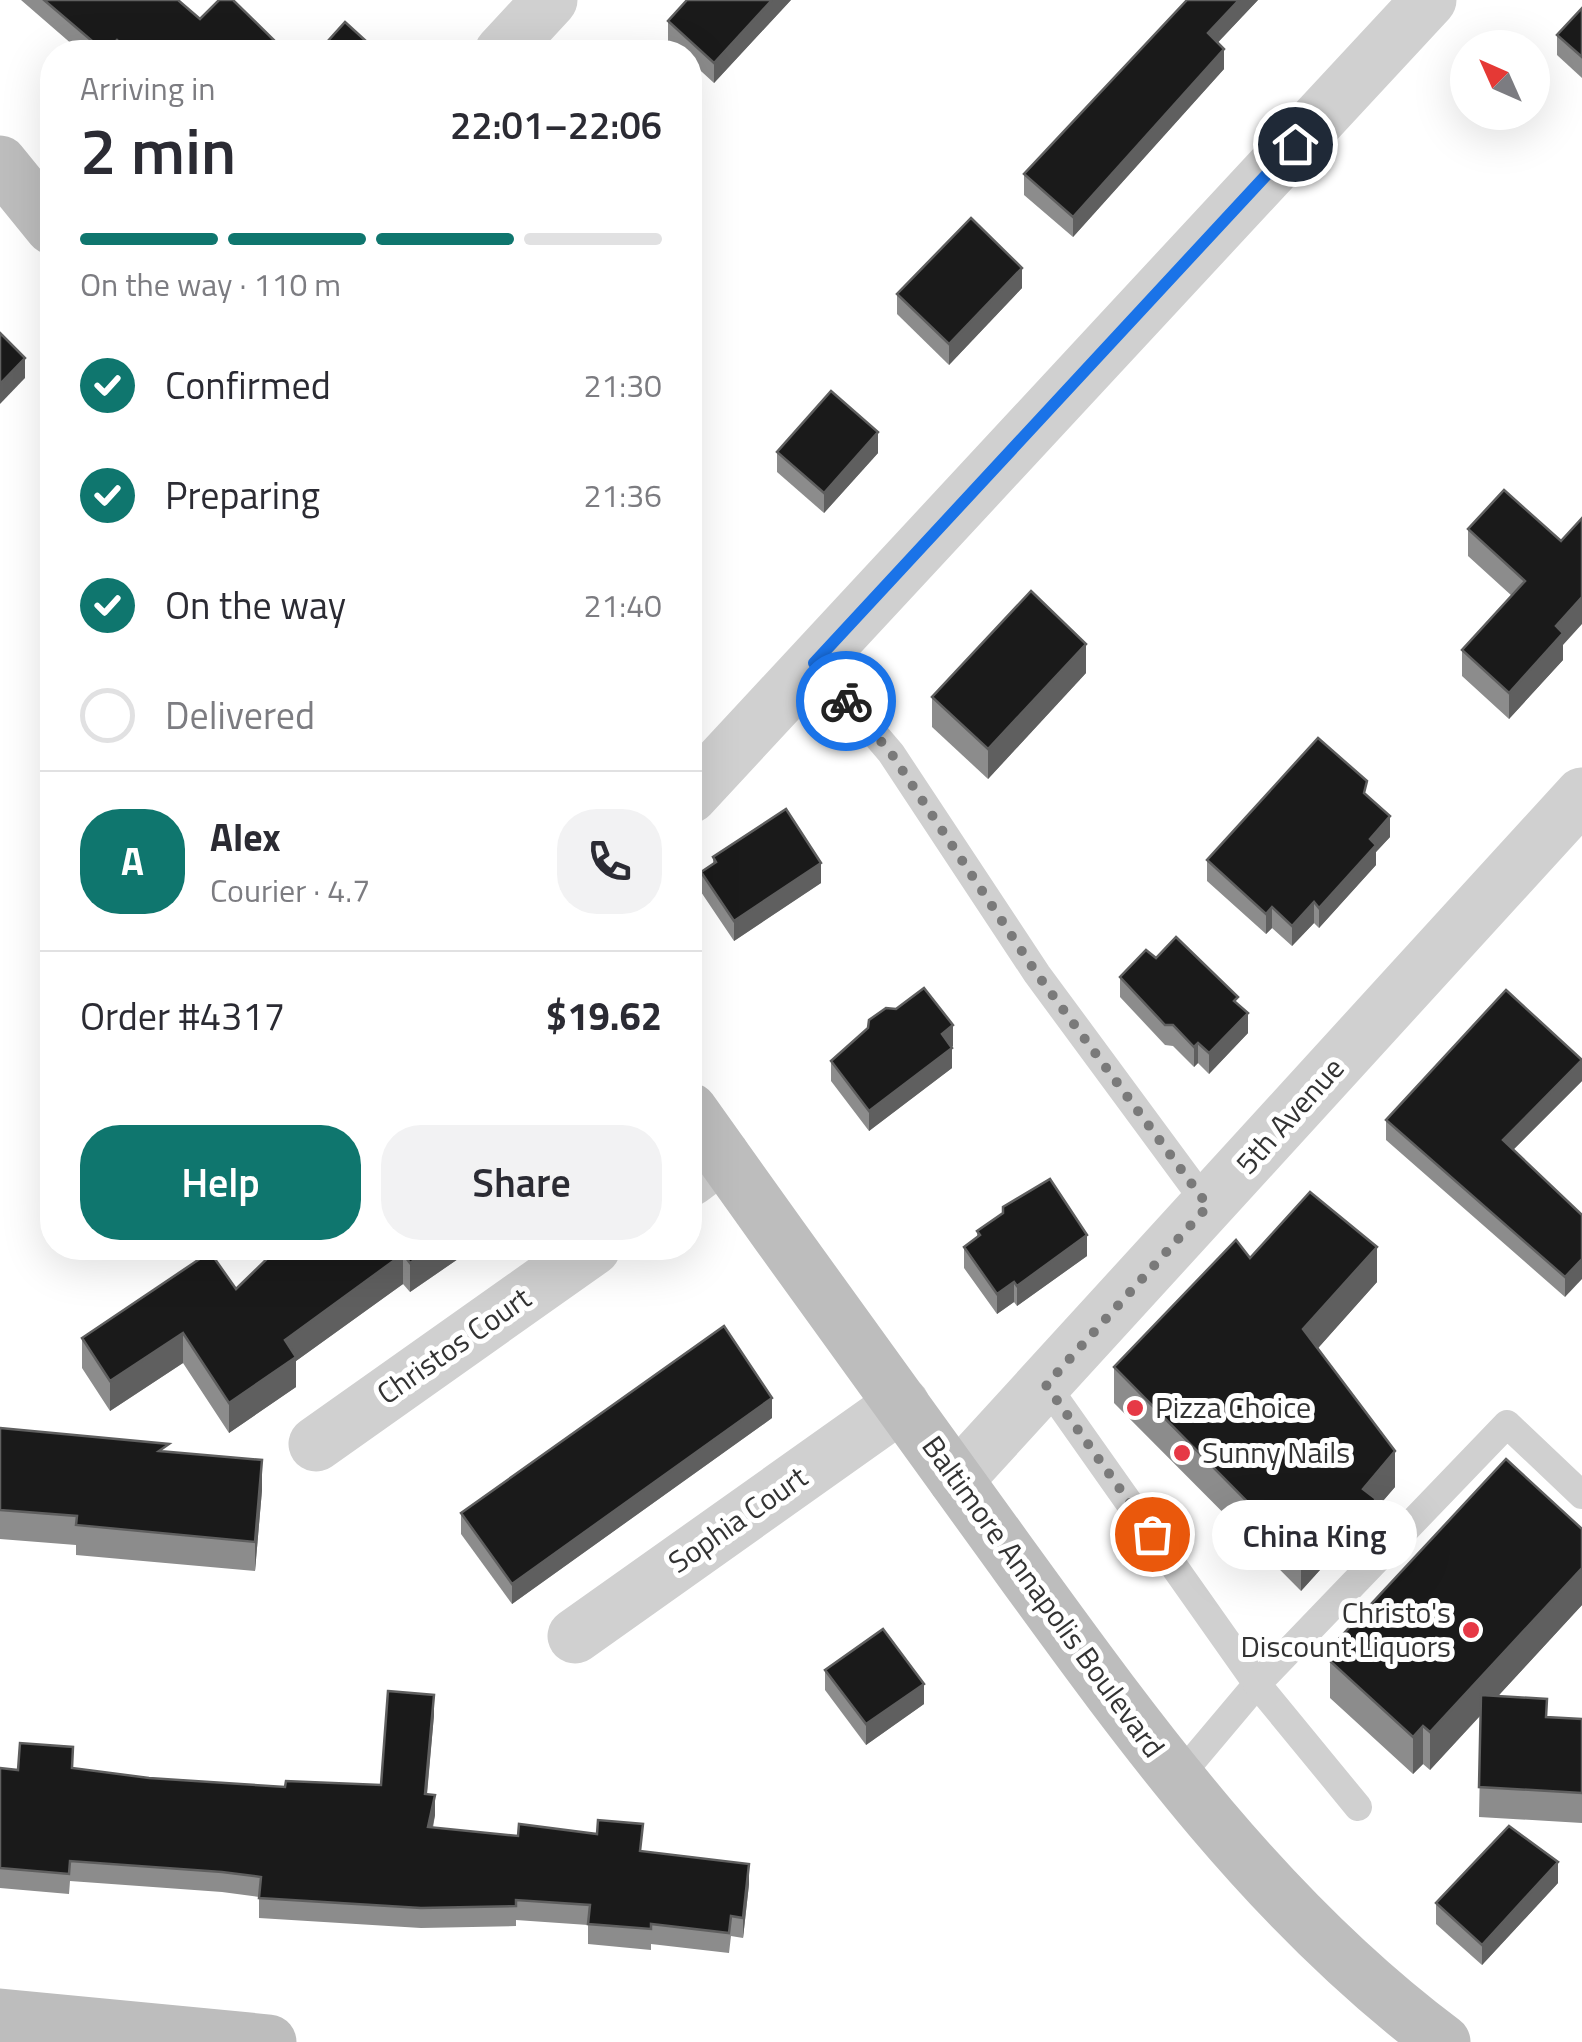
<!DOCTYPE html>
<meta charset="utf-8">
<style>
:root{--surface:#fff;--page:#f2f2f3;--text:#2b2b33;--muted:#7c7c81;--line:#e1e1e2;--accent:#0f766e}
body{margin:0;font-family:"Titillium Web",sans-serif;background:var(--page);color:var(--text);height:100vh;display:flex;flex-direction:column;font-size:38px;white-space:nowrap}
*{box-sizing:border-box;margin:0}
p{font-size:32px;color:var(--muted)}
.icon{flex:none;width:55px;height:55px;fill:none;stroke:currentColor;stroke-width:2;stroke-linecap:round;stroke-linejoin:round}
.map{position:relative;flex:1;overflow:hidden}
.drawer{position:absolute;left:40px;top:40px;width:662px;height:1220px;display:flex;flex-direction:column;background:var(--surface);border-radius:40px;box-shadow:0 10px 40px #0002}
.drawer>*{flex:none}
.needle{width:65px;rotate:315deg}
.controls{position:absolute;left:1450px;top:30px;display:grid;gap:20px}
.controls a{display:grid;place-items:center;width:100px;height:100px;border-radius:50%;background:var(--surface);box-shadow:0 10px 40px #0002;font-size:50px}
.pin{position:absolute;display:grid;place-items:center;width:85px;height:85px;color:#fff;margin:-42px;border:5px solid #fff;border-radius:50%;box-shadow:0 2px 10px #0007}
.courier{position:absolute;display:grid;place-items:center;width:100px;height:100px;margin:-50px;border:8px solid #1a73e8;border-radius:50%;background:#fff;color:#222;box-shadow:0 2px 12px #0007}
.bubble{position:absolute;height:70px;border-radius:35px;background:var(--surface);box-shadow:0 10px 40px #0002;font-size:32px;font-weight:600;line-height:70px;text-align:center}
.summary em{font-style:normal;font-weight:600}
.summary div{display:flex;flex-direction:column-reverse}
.summary{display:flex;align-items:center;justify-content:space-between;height:170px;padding:0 40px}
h1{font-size:65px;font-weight:600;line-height:75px}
.bar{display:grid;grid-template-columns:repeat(4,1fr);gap:15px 10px;align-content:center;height:120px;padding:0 40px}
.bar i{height:12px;border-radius:8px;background:var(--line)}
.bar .on{background:var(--accent)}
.bar p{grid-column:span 4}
.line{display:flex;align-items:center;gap:25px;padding:0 40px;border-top:2px solid var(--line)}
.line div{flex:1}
.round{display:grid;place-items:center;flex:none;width:105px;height:105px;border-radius:40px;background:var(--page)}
ol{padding:0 40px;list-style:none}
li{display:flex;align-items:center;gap:30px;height:110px}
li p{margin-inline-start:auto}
li .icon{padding:10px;border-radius:50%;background:var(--accent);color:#fff;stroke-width:4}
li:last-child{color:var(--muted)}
li i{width:55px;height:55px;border:5px solid var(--line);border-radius:50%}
.primary-button{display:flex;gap:20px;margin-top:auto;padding:20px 40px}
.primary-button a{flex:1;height:115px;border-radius:40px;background:var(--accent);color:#fff;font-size:40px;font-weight:600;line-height:115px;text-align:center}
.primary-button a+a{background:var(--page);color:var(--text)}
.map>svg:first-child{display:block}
</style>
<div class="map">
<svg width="1582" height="2042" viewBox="0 0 1582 2042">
<rect width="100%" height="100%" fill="#fff"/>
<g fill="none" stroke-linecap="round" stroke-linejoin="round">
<!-- lane -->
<g stroke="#d0d0d0" stroke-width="28">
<path d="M814 663 891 753 1037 974 1208 1206"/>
<path d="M1046 1385 1257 1684 1177 1779"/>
<path d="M1358 1807 1257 1684 1507 1424 1582 1495"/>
</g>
<!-- street -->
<g stroke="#d0d0d0" stroke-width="55">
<path d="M502 52 550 0"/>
<path d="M690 796 1429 0"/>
<path d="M690 1179 722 1155"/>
<path d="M316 1444 593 1248"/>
<path d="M956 1480 1582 795"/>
<path d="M575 1636 902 1404"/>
</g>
<!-- secondary -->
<g stroke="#bdbdbd" stroke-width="55">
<path d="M0 163 52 227"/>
<path d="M690 1110C795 1258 901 1405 1008 1552 1137 1730 1265 1909 1443 2042"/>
<path d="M0 2016 269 2042"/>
</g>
</g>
<!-- wall -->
<g fill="#8c8c8c">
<path d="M21 0H178L200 19 286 52H81Z"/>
<path d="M791 0 714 83 690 61V52H681L668 41V21Z"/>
<path d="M1187 0H1258L1218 42 1224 69 1073 237 1024 195V174Z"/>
<path d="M1582 8V78L1557 55V35Z"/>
<path d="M1022 288 949 365 897 314V294Z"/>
<path d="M777 452 878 453 824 513 777 472Z"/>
<path d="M1468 529 1561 541 1563 660 1509 719 1462 676V650L1512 596 1468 556Z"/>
<path d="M1086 673 988 779 932 727V697Z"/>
<path d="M1367 795 1390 837 1376 852V865L1319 928 1314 923 1292 946 1272 928 1266 934 1207 881V860Z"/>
<path d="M713 857 821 883 734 941 701 892V872L713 864Z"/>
<path d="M1156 958 1238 1004 1248 1033 1209 1074 1198 1063 1194 1067 1173 1046 1165 1045 1120 997V977Z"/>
<path d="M953 1046 952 1047V1068L869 1131 831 1081V1061Z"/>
<path d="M1582 1081 1513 1150 1582 1215 1565 1297 1386 1140V1120Z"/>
<path d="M977 1231 1087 1256 1017 1306 1014 1302 997 1314 964 1268V1247L977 1238Z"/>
<path d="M278 1248H474L410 1292 403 1284 296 1361V1387L229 1433 183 1363 110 1411 82 1368V1338L236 1289Z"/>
<path d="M1250 1258 1377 1282 1318 1348 1395 1487 1376 1509V1535L1352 1560 1338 1550 1301 1591 1114 1403V1367Z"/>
<path d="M772 1418 512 1604 461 1534V1513Z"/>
<path d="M0 1428 169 1452 262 1490 255 1571 76 1555V1545L0 1539Z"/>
<path d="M1582 1529V1605L1498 1696 1547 1717 1582 1719V1823L1479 1817 1481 1715 1430 1770 1423 1764 1413 1774 1330 1698V1661L1334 1657V1644Z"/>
<path d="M825 1670 924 1704 866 1745 825 1690Z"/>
<path d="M434 1715 427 1795 435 1815 433 1828 642 1851 749 1884 743 1938 731 1936 729 1953 651 1944V1950L588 1944V1925L516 1920V1926L421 1928 259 1918V1897L222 1892 70 1881 69 1894 0 1888V1768L18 1770 73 1768 149 1778 285 1787 381 1785Z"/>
<path d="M1558 1883 1482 1965 1436 1924V1903Z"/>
</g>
<!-- shaded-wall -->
<g fill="#5f5f5f">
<path d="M772 0H791L714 83V63Z"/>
<path d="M1239 0H1258L1208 53V33Z"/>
<path d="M117 40V52H106Z"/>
<path d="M1224 49V69L1073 237V217Z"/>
<path d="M1022 268V288L949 365V344Z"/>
<path d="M25 358V378L0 404V384Z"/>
<path d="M878 432V453L824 513V493Z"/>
<path d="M1582 597V624L1563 645V660L1509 719V693L1556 626Z"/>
<path d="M1086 644V673L988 779V749Z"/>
<path d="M1390 816V837L1376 852V865L1319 928V908L1370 839Z"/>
<path d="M821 863V883L734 941V921Z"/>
<path d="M1314 902V923L1292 946V926Z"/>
<path d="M1272 907V928L1266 934V914Z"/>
<path d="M1248 1013V1033L1209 1074V1053Z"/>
<path d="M953 1025V1046L942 1055V1034Z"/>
<path d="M1198 1043V1063L1194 1067V1047Z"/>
<path d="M952 1048V1068L869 1131V1111Z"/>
<path d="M1582 1061V1081L1503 1160V1140Z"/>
<path d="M1087 1235V1256L1017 1306V1286Z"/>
<path d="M1377 1247V1282L1303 1365V1329Z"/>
<path d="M432 1248H474L410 1292V1263Z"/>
<path d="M403 1254V1284L296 1361V1387L229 1433V1403L285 1340Z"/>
<path d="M1582 1259V1279L1565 1297V1277Z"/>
<path d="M1014 1282V1302L997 1314V1294Z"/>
<path d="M183 1333V1363L110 1411V1381Z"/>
<path d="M772 1398V1418L512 1604V1584Z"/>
<path d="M1395 1451V1487L1376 1509V1535L1352 1560V1524L1363 1489Z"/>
<path d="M262 1460V1490L255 1571V1542Z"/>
<path d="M1338 1514V1550L1301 1591V1556Z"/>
<path d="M1582 1568V1605L1430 1770V1732Z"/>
<path d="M924 1684V1704L866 1745V1724Z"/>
<path d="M434 1695V1715L425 1814V1794Z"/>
<path d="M1423 1726V1764L1413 1774V1737Z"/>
<path d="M435 1795V1815L428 1847V1827Z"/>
<path d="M1558 1862V1883L1482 1965V1945Z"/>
<path d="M749 1864V1884L743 1938V1918Z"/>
</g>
<!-- building -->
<g fill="#1a1a1a" stroke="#5f5f5f" stroke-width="2.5">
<path d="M44 0H178L200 19 219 0H233L286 52H130L117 40 105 52Z"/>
<path d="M687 0H772L714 63 668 21Z"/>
<path d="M1187 0H1239L1208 33 1224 49 1073 217 1024 174Z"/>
<path d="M1582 8V57L1557 35Z"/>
<path d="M345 22 378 52H318Z"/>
<path d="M971 218 1022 268 949 344 897 294Z"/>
<path d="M0 333 25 358 0 384Z"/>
<path d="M831 391 878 432 824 493 777 452Z"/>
<path d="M1504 490 1561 541 1582 518V597L1556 626 1563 633 1509 693 1462 650 1525 581 1468 529Z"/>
<path d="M1031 591 1086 644 988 749 932 697Z"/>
<path d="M1318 738 1367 781 1364 793 1390 816 1370 839 1376 845 1319 908 1314 902 1292 926 1272 907 1266 914 1207 860Z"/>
<path d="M786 809 821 863 734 921 701 872 716 862 713 857Z"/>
<path d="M1176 937 1238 997 1234 1001 1248 1013 1209 1053 1198 1043 1194 1047 1173 1025H1165L1120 977 1146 950 1156 958Z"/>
<path d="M924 988 953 1025 942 1034 952 1048 869 1111 831 1061 868 1028 869 1020 886 1008 896 1009Z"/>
<path d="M1506 990 1582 1060 1503 1140 1582 1215V1259L1565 1277 1386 1120Z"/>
<path d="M1050 1179 1087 1235 1017 1286 1014 1282 997 1294 964 1247 980 1235 977 1231 1003 1213V1207Z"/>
<path d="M1310 1192 1377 1247 1303 1329 1395 1451 1363 1489 1376 1499 1352 1524 1338 1514 1301 1556 1114 1367 1236 1240 1250 1258Z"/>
<path d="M278 1248H432L410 1263 403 1254 285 1340 296 1357 229 1403 183 1333 110 1381 82 1338 210 1252 236 1289Z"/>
<path d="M724 1326 772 1398 512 1584 461 1513Z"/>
<path d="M0 1428 169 1444 159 1451 262 1460 255 1542 76 1525 77 1516 0 1510Z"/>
<path d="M1506 1459 1582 1529V1568L1430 1732 1423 1726 1413 1737 1330 1661 1340 1650 1334 1644Z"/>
<path d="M883 1629 924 1684 866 1724 825 1670Z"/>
<path d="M388 1691 434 1695 425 1794 435 1795 428 1827 518 1836 519 1824 597 1834 598 1820 643 1824 640 1851 749 1864 743 1918 731 1916 729 1933 651 1924V1929L588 1924 590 1905 516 1900V1906L421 1908 259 1898 261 1877 222 1872 70 1861 69 1874 0 1868V1768L18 1770 20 1743 73 1747 72 1768 149 1778 285 1787 286 1781 381 1785Z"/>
<path d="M1481 1695 1547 1699 1546 1717 1582 1719V1793L1479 1787Z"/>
<path d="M1509 1826 1558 1862 1482 1945 1436 1903Z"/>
</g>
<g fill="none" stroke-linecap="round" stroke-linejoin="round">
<!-- done -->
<path stroke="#7a7a7a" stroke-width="10" stroke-dasharray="0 18" d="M846 701 891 753 1037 974 1208 1206 1046 1385 1152 1534"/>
<!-- route -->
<path stroke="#1a73e8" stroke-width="12" d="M846 701 814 663 1295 144"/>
</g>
<!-- markers -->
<g fill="#e63946" stroke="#fff" stroke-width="4">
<circle cx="1135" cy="1408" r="10"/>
<circle cx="1182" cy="1453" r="10"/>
<circle cx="1471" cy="1630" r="10"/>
</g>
<g text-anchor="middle" stroke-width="10" stroke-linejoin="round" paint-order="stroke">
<!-- street labels -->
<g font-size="30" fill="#333" stroke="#fff">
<text transform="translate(1290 1116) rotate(-48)" y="10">5th Avenue</text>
<text transform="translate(454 1346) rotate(-35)" y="10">Christos Court</text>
<text transform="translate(738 1520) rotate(-35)" y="10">Sophia Court</text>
<text transform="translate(1043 1597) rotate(54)" y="10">Baltimore Annapolis Boulevard</text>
</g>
<!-- poi labels -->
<g font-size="30" fill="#333" stroke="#fff" text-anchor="start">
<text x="1155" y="1418">Pizza Choice</text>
<text x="1202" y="1463">Sunny Nails</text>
<text x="1451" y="1623" text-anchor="end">Christo's<tspan x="1451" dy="34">Discount Liquors</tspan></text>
</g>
</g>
</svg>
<div class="controls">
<a><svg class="needle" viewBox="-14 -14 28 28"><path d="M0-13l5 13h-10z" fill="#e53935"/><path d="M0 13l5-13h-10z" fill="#7c7c81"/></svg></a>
</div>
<div class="pin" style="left:1152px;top:1534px;background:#ea580c"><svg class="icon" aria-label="bag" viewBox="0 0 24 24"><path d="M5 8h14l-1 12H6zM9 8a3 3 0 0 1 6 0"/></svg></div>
<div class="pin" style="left:1295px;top:144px;background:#1f2937"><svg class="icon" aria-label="home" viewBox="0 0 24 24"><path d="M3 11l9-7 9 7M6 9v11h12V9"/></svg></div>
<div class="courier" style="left:846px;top:701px"><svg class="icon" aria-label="bike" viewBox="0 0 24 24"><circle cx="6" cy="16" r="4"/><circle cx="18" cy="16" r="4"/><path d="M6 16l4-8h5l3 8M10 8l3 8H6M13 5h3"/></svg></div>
<div class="bubble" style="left:1212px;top:1500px;width:205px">China King</div>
<section class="drawer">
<div class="summary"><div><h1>2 min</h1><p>Arriving in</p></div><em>22:01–22:06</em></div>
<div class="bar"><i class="on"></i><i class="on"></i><i class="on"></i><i></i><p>On the way · 110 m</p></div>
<ol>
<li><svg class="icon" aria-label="check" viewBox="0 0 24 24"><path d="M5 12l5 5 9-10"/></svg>Confirmed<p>21:30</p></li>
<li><svg class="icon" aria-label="check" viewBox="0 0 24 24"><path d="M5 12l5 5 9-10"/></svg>Preparing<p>21:36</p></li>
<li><svg class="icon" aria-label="check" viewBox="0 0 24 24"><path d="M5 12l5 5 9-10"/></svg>On the way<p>21:40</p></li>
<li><i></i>Delivered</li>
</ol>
<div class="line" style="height:180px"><b class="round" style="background:var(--accent);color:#fff">A</b><div><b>Alex</b><p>Courier · 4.7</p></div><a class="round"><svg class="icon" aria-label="phone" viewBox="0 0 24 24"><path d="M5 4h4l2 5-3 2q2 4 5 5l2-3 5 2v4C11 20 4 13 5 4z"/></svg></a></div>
<div class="line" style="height:130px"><div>Order #4317</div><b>$19.62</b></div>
<div class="primary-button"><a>Help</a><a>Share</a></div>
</section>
</div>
